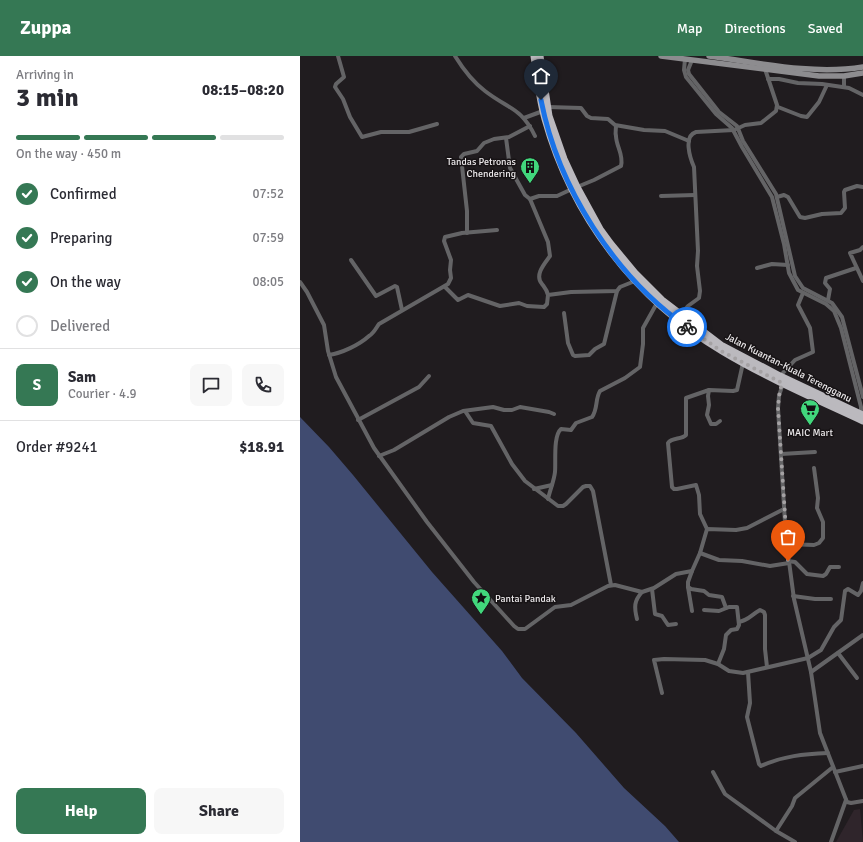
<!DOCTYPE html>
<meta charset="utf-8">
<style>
:root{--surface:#fff;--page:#f7f7f7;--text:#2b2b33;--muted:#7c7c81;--line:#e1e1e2;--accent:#357854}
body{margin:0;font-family:Signika,sans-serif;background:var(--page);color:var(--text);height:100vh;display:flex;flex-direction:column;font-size:15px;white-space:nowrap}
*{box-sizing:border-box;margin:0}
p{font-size:13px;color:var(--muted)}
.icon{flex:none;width:22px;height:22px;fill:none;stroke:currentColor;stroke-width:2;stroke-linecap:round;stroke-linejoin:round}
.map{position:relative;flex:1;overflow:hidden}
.side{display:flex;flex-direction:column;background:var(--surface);width:300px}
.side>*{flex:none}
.pin{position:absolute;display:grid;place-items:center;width:34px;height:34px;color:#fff;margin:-41px -17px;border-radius:50% 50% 50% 0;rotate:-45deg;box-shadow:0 0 4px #0007}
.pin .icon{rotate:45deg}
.courier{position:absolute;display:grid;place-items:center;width:40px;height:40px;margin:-20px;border:3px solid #1a73e8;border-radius:50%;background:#fff;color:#222;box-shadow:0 1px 5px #0007}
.head em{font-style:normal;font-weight:700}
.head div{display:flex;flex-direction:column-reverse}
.head{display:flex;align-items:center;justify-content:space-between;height:68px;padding:0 16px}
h1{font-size:26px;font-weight:700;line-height:30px}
.bar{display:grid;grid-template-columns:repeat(4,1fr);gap:6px 4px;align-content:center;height:48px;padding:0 16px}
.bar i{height:5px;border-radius:3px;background:var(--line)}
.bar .on{background:var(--accent)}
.bar p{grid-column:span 4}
.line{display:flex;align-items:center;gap:10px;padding:0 16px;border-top:1px solid var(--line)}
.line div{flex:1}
.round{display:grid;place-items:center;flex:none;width:42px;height:42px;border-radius:8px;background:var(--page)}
ol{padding:0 16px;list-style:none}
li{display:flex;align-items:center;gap:12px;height:44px}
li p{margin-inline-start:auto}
li .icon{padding:4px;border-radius:50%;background:var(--accent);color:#fff;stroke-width:4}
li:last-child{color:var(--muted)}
li i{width:22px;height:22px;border:2px solid var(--line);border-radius:50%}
.button{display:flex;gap:8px;margin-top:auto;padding:8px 16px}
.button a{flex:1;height:46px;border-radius:8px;background:var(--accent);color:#fff;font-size:16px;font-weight:700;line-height:46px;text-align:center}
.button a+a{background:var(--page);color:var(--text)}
header{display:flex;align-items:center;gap:24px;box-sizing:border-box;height:56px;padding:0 20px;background:var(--accent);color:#fff}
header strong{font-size:19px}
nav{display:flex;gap:22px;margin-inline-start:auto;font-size:14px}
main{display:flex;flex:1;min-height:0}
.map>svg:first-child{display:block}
</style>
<header>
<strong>Zuppa</strong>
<nav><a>Map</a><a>Directions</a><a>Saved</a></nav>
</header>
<main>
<section class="side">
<div class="head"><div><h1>3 min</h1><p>Arriving in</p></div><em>08:15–08:20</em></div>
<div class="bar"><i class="on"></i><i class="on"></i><i class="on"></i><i></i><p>On the way · 450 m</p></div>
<ol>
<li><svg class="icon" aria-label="check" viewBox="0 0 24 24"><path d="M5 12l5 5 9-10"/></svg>Confirmed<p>07:52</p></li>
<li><svg class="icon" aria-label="check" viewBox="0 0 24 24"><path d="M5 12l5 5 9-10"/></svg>Preparing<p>07:59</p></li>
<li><svg class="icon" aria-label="check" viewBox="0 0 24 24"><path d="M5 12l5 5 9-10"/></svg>On the way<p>08:05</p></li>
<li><i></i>Delivered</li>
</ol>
<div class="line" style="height:72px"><b class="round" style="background:var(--accent);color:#fff">S</b><div><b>Sam</b><p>Courier · 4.9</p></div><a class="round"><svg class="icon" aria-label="chat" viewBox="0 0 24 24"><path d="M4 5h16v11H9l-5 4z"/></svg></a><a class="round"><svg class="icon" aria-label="phone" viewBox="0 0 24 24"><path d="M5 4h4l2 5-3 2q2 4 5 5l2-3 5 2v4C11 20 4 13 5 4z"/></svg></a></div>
<div class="line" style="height:52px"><div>Order #9241</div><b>$18.91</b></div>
<div class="button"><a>Help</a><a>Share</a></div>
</section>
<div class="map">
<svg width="563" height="786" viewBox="0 0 563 786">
<rect width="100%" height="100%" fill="#201c1f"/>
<!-- built -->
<path fill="#2f252b" d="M560 753 563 786H536L554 754Z"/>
<!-- water -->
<path fill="#404b70" d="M0 361 29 391 53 419 132 516 202 595 222 622 276 677 324 732 365 770 379 786H0Z"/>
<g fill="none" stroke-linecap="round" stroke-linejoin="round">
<!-- minor -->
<g stroke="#646466" stroke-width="4">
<path d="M38 0 44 21 36 28 35 31 43 43 50 61 62 81 81 76H109L137 68"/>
<path d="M155 0C163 13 173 26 185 35 208 53 221 51 235 80"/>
<path d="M385 3 384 14 386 21 416 58 432 72 442 91 472 141 484 188 489 217 498 234 526 248 534 255 541 272 561 351V358"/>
<path d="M392 4 388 14 389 18 419 56 437 70 443 85 476 138 495 220 503 232 532 247 542 261 563 341"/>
<path d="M544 20V31"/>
<path d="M468 23H479L498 27 522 28 549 32 563 39"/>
<path d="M248 51 281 52 287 60 291 62 308 63 315 69 344 74 365 75 389 85"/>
<path d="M478 51 501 60 507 61 519 46 527 29"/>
<path d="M224 62 243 55"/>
<path d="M206 82 210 112 225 139 230 143 248 186 250 200C245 207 234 219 242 228 245 232 247 234 248 239"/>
<path d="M277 131 294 124 321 110C324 99 316 90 316 80 315 77 316 73 316 70"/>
<path d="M361 140 395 139"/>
<path d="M477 141 484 139 488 141 500 161 505 162 522 158 541 157 545 152 544 136 545 134 557 130 563 131"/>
<path d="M230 143 239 140H257L272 133"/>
<path d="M167 177V155L161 101 164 98 177 95 184 87 194 83 209 81 230 70"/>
<path d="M563 191 560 194 550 197 563 225"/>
<path d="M51 204 76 240 95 230 97 231 102 254"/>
<path d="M457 212 472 208 488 209"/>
<path d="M0 226 7 236 24 269 28 295 36 321 74 392 127 466 156 503 174 526 214 570 218 573H225L255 551 271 549 308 530 315 529 342 536 354 532 376 518 392 515"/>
<path d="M145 231 158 244 168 239 200 250 219 247 227 250 244 251 247 248 248 239 271 236 317 235 320 231 335 225"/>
<path d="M528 244 530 233 525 227 526 222 556 212"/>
<path d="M264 257 268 287 273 299 275 300 289 299 295 293 304 288 317 235"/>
<path d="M381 258 388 250 399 242 400 235 397 210 398 195 394 111C390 102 383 80 396 76L434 74 445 69 461 67 476 55 477 49 465 13"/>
<path d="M29 299C42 297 59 289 69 280 74 277 76 272 79 268L148 228 151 222 150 214 151 204 144 185 145 181 162 177 197 174"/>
<path d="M480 320 495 304 513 296 510 272 498 249 503 237"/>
<path d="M483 327 479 340 478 352 486 483 494 543 511 616 520 677 547 746 551 747 563 745"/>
<path d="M409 334 408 340 409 349 407 359 411 368H416L420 365"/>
<path d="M165 355 173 367 191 370 212 408 225 425 258 450H263L266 448 283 431 286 430H290L293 435 311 529"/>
<path d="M58 364 119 331 129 320"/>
<path d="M481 398 515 396"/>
<path d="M79 400 94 394 149 361 163 355 193 351 204 354H212L220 351 249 356 254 358"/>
<path d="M234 433 252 429"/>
<path d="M248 443C250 434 254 425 255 416 256 405 253 380 261 373L271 374 276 367 292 361C298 353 295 343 300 335L325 322 340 311 343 288V272L357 247"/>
<path d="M407 473 400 458 399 439 396 429 377 433H374L372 431 368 387C372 381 381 384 386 379V342L409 334 433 335 437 334 443 307"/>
<path d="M487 488 514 489 519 487 523 482V466L517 452 518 442 514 412"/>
<path d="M400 497 419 504 442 505 470 510 489 507"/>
<path d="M488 505 495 506 507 518 523 520 526 518 530 511H539"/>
<path d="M388 531 391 533 404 535 409 539 422 541 426 552"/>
<path d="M352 533 355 558 362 560 368 569 376 568"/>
<path d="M493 540 515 543H531"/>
<path d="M404 554 419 555 429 551H437L439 569 437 573 431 574 426 579 424 593 418 608"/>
<path d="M392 555 388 531V526L392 515 400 497 407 473 436 474 447 472 484 453"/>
<path d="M337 563C334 551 334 545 342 536"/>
<path d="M439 566C449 564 451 559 460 554L464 556 465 559V593L467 611"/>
<path d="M538 597 557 622"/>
<path d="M448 616 450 647 447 661 459 708 461 710C483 700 504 698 528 697"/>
<path d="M511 616 563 579"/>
<path d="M362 637 354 604 364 603 405 604 418 608 429 615 443 617 508 602 521 594 534 571 541 564 545 535 548 533 558 539 561 535 563 527"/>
<path d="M413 716 425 738 476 775 495 786"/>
<path d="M535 716 563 710"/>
<path d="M476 775 492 750 495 742 533 711"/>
<path d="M531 786 546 744"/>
</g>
<!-- secondary -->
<g stroke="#8d8c8f" stroke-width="5.5">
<path d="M361 0 519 20H544L563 17"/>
<path d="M409 0C460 7 512 19 563 11"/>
</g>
<!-- trunk -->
<g stroke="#bbb9be" stroke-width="7">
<path d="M234 0C237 21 239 42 245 63 272 160 335 243 422 295 467 322 516 343 563 365"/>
<path d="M240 0 249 60 264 103 277 131 300 173 311 188 335 217 362 244 421 289 480 320 563 359"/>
</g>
</g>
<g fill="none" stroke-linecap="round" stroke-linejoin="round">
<!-- done -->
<path stroke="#a4a1a3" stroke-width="4" stroke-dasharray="0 7.2" d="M387 271 421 295 482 327 479 340 478 352 488 505"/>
<!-- route -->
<path stroke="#1a73e8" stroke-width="5" d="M241 44C258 131 314 220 387 271"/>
</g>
<!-- icons -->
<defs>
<g id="building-pin" transform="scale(1)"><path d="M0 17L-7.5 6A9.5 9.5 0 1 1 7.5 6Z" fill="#41d77c" stroke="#171315"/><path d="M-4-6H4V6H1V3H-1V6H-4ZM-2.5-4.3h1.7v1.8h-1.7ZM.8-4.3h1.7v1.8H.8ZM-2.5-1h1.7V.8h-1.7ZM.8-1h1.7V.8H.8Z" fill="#111"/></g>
<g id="supermarket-pin" transform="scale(1)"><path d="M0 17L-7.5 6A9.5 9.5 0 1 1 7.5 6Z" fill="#41d77c" stroke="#171315"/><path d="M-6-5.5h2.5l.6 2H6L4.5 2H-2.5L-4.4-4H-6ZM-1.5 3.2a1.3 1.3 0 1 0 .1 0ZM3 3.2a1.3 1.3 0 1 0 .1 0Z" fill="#111"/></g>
<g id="sight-pin" transform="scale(1)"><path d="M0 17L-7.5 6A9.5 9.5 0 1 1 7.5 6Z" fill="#41d77c" stroke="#171315"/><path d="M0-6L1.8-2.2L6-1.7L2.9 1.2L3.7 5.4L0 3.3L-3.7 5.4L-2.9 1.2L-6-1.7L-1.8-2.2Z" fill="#111"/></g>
</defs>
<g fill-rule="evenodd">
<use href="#building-pin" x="230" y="111"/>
<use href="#supermarket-pin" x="510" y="353"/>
<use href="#sight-pin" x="181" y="542"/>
</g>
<g text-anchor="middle" stroke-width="3" stroke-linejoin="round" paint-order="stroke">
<!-- poi labels -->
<g font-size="10" fill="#ebe8ea" stroke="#171315" text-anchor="end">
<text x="216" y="109">Tandas Petronas<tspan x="216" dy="12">Chendering</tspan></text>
<text x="510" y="380" text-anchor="middle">MAIC Mart</text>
<text x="195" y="546" text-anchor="start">Pantai Pandak</text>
</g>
<!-- street labels -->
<g font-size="10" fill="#ebe8ea" stroke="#171315">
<text transform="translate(489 311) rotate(27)" y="4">Jalan Kuantan-Kuala Terengganu</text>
</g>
</g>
</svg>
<div class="pin" style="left:488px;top:505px;background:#ea580c"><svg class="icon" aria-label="bag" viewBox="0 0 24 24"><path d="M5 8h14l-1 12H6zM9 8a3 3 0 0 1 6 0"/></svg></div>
<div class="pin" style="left:241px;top:44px;background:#1f2937"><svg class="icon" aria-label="home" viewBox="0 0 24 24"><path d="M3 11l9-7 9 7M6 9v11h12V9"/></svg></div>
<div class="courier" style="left:387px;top:271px"><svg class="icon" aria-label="bike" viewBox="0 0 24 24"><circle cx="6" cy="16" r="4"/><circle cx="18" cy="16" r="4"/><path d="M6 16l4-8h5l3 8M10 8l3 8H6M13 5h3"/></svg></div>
</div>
</main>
